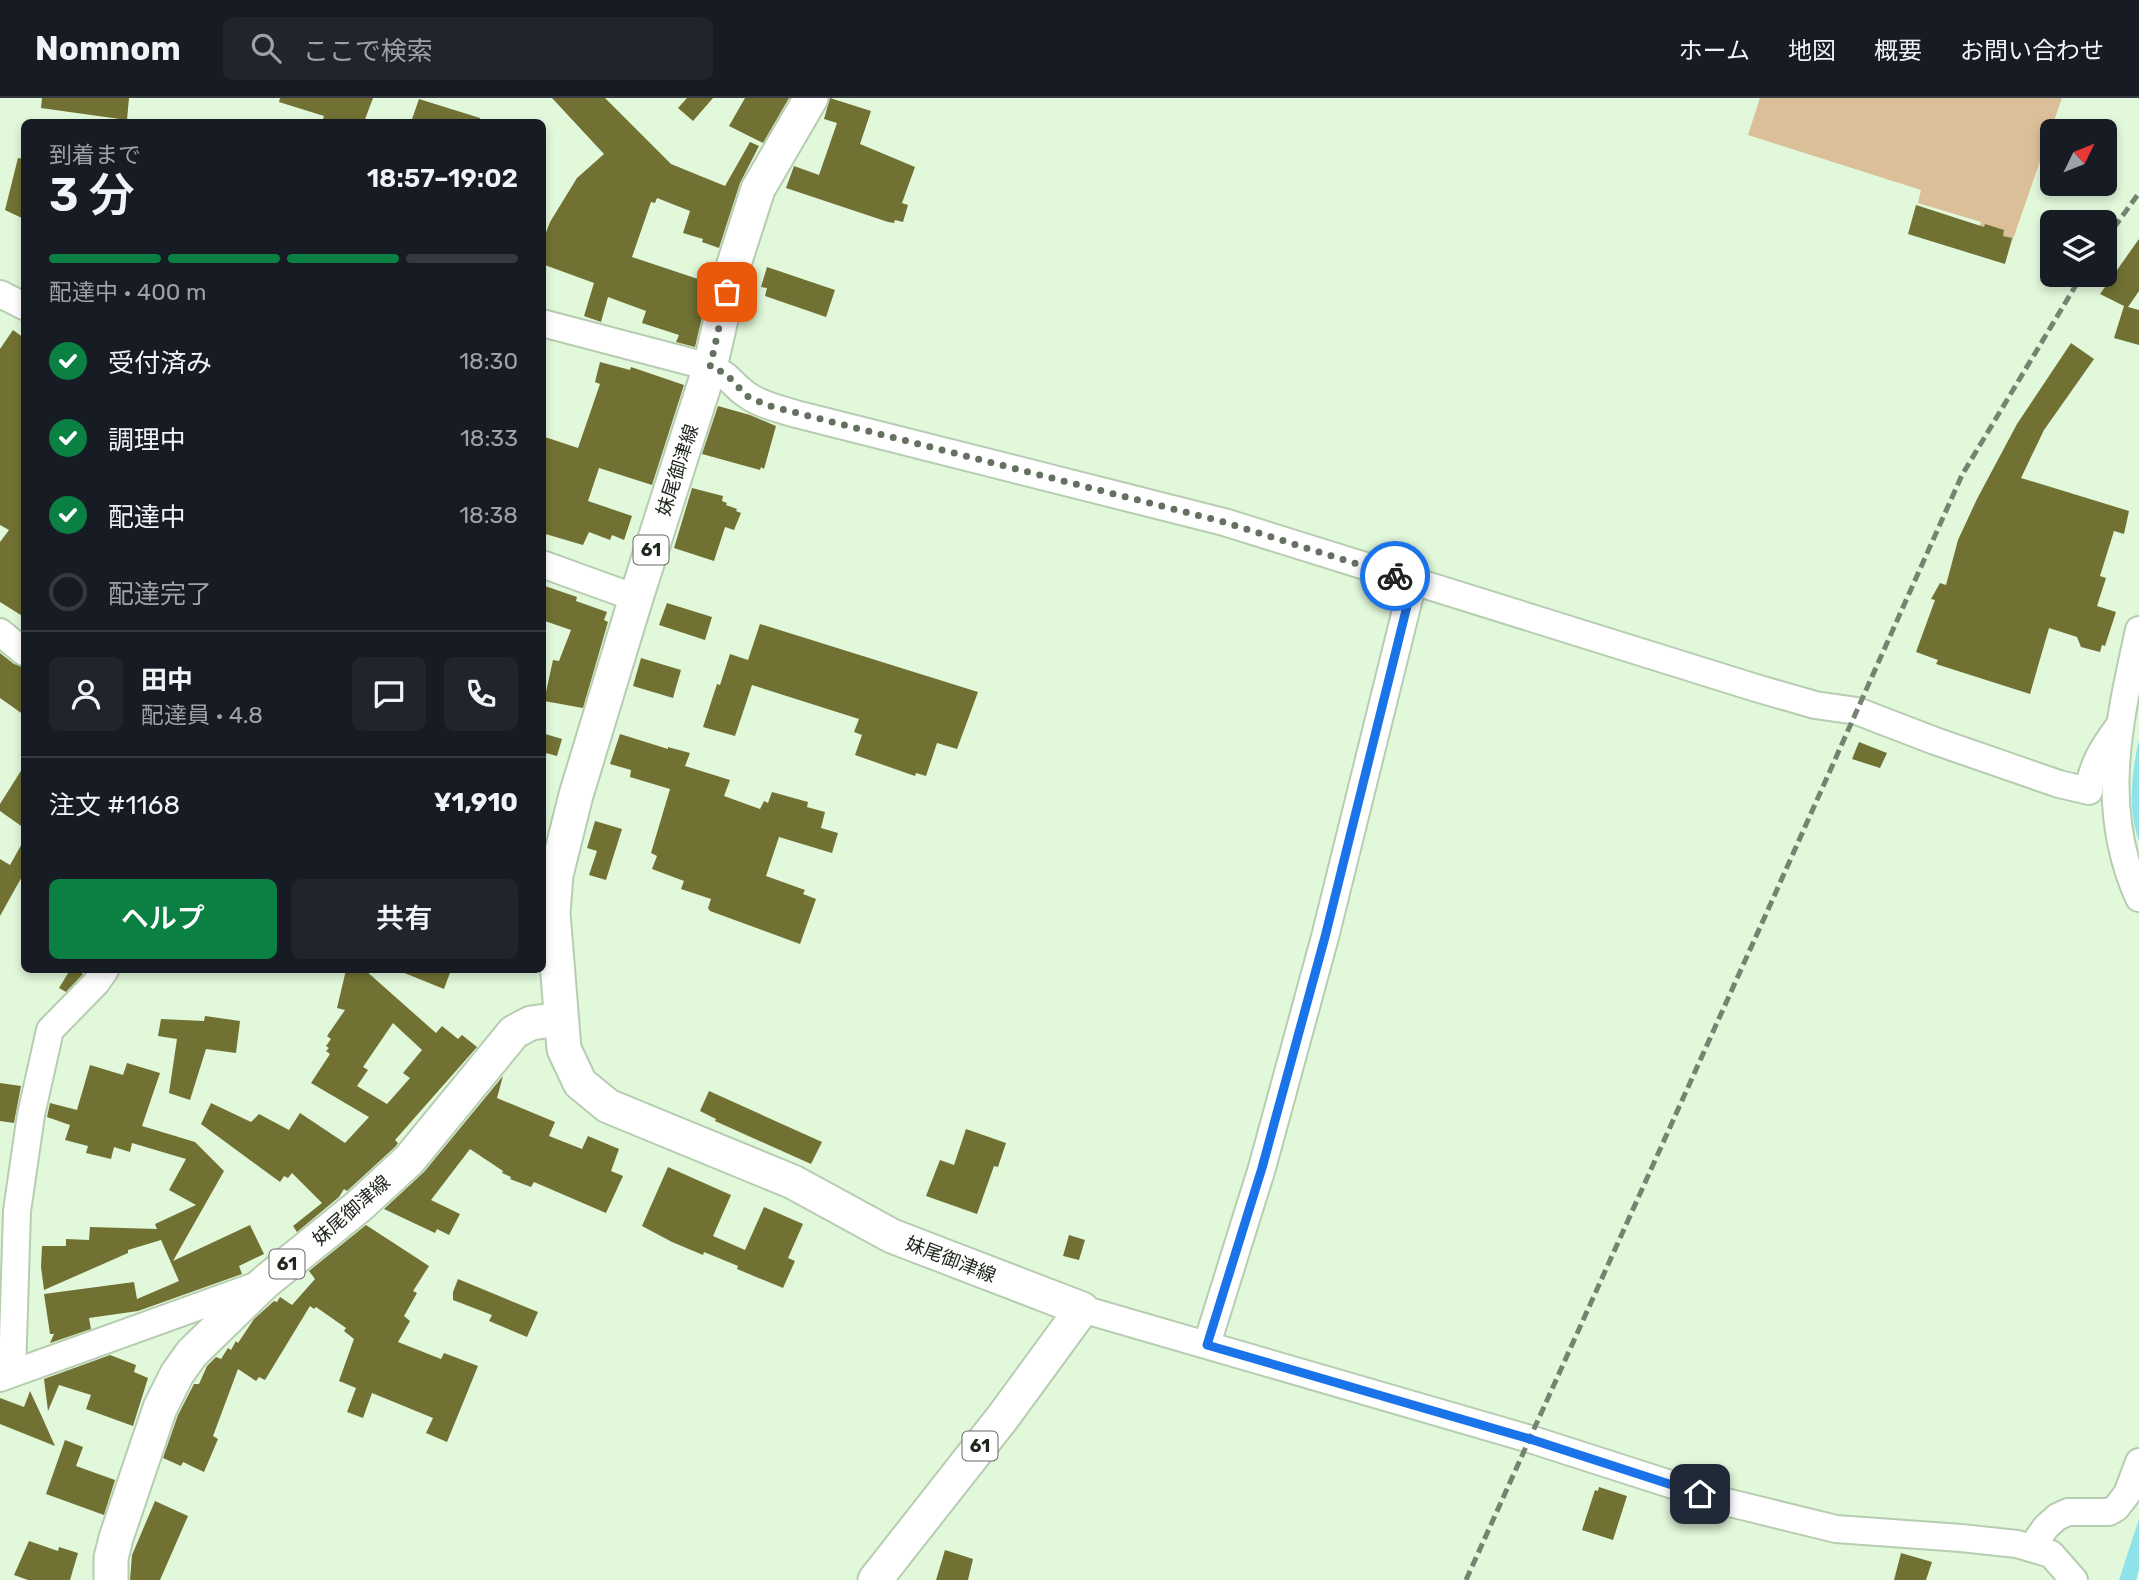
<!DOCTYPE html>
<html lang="ja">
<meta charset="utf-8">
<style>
:root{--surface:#171b24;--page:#20242c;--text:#f1f3f6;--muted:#9ea1a6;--line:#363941;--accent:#0b8043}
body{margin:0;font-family:Rubik,"Noto Sans JP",sans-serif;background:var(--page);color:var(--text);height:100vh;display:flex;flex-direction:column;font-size:26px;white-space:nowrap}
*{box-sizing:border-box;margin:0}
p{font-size:23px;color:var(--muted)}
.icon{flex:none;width:38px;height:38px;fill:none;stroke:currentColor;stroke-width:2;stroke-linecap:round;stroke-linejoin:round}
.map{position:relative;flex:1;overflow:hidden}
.sheet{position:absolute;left:21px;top:21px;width:525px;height:854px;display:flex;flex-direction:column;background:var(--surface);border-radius:10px;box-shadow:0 4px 10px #0003}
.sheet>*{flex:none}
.needle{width:46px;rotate:47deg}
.fabs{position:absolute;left:2040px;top:21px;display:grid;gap:14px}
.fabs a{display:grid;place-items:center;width:77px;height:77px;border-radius:10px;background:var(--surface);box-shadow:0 4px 10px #0003;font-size:35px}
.pin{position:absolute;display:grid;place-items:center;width:60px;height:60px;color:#fff;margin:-30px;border-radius:14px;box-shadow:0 4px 10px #0006}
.courier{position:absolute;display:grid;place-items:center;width:70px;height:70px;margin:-35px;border:5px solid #1a73e8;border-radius:50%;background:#fff;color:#222;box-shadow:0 2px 9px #0007}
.head em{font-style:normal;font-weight:600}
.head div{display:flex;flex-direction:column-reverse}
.head{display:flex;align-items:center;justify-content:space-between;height:119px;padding:0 28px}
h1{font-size:46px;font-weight:600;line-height:52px}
.bar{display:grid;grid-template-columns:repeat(4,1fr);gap:10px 7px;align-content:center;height:84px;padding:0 28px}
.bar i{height:9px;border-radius:5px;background:var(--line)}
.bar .selected{background:var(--accent)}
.bar p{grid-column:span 4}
.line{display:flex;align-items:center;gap:18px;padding:0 28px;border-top:2px solid var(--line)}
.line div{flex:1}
.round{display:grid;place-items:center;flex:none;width:74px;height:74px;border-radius:10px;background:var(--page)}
ol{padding:0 28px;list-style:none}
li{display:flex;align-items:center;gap:21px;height:77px}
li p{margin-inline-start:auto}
li .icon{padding:7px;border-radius:50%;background:var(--accent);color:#fff;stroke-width:4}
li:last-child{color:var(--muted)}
li i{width:38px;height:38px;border:4px solid var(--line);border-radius:50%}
.primary-button{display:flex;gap:14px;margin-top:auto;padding:14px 28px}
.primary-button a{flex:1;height:80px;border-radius:10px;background:var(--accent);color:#fff;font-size:28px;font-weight:600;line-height:80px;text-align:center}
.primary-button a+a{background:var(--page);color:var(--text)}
header{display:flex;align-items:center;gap:42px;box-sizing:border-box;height:98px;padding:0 35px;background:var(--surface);border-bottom:2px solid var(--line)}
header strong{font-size:33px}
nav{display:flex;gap:38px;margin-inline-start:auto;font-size:24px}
.search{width:490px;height:63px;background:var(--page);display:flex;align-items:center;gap:18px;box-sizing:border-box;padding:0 24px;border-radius:10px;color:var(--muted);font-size:26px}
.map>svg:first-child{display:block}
</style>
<header>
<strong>Nomnom</strong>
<div class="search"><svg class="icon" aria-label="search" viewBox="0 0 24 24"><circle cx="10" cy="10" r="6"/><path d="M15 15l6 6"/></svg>ここで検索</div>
<nav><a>ホーム</a><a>地図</a><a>概要</a><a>お問い合わせ</a></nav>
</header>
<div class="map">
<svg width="2139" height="1482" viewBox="0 0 2139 1482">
<rect width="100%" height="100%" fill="#e1f8db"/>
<!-- green -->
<path fill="#dbbf98" d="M1760 0H2062L2005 164 1972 154 1981 124 1918 105 1921 92 1748 37Z"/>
<!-- water -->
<g fill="#8ee3ea">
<path d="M2139 641V743C2127 711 2132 674 2139 641Z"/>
<path d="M2139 1421V1472L2136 1482H2119Z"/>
</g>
<!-- building -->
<g fill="#727134" fill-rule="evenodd">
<path d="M42 0H129L127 22 41 10Z"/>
<path d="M280 0H373L364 24H322L324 18 279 4Z"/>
<path d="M552 0H605L671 66 725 88 750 44 759 48 740 85 719 150 702 144 703 141 683 135 690 113 657 100 655 105 651 104 632 159 710 185 695 249 676 244 679 237 642 225 646 213 608 199 601 224 584 218 594 185 542 166V145L550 124 577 80 604 56Z"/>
<path d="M687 0H713L693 23 678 10Z"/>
<path d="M745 0H789L763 45 729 28Z"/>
<path d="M830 0 871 13 860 46 915 69 902 105 908 107 903 124 895 122 894 125 888 124 786 90 794 68 819 77 837 25 824 21Z"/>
<path d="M419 1 480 20V24H411Z"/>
<path d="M18 60 24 61V121L5 112Z"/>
<path d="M1916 107 1984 129 1985 126 2004 132 2003 138 2012 140 2005 166 1908 136Z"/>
<path d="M2139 141V193L2128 209 2139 212V247L2114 240 2124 208 2100 196Z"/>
<path d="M767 169 835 192 826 219 765 198 767 190 761 189Z"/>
<path d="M13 232 24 240V519L0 504V444L9 432 0 427V251Z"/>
<path d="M2071 245 2094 261 2044 332 2021 380 2129 413 2124 436 2114 433 2100 478 2106 480 2097 508 2116 514 2105 548 2102 547 2100 554 2081 549 2077 539 2049 530 2030 596 1936 566 1938 562 1916 554 1935 502 1931 501 1940 485 1946 487 1958 442 1977 401 2017 326Z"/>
<path d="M600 264 630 272 631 269 684 287 652 387 599 370 588 403 632 418 624 442 612 437 610 442 589 434 583 447 542 435V338L578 350 600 286 595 284Z"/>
<path d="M718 308 750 317 776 328 764 371 761 369 760 372 702 356Z"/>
<path d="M692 390 723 398 722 403 727 405 726 407 737 411 736 413 741 415 734 432 725 429 714 463 674 450Z"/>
<path d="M542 487 577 499 576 503 607 514 604 522 608 524 583 610 544 603 553 562 559 563 571 532 542 522Z"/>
<path d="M667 505 712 519 705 542 659 527Z"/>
<path d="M760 526 978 594 957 651 937 645 926 678 916 675 915 678 855 657 862 637 854 634 859 621 752 587 735 638 703 629 717 586 720 587 730 556 748 562Z"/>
<path d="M0 555 14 566 24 569V617L0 600Z"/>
<path d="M641 560 681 572 673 600 633 588Z"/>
<path d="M542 635 562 641 557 658 542 654Z"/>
<path d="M620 636 668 651V649L690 655 685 668 730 682 724 698 760 711 764 703 768 705 772 694 808 704 807 709 825 714 821 730 838 735 832 755 779 739 766 778 805 792 803 796 816 801 800 846 710 813 708 810 711 801 681 791 684 783 652 771 657 758 651 755 670 691 630 679 631 672 610 666Z"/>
<path d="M1859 644 1887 655 1880 670 1852 661Z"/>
<path d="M24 668V730L0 713V706Z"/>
<path d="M595 723 622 731 606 782 589 777 597 753 587 750Z"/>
<path d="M24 742V775L0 818V761L10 767Z"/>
<path d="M70 872H76L83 876 66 894 59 890Z"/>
<path d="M346 872H365L436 935 442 928 458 941 462 937 477 949 395 1042 398 1045 395 1049 347 1093 344 1091 339 1099 297 1134 293 1128 322 1105 292 1075 288 1080 284 1078 280 1084 201 1026 211 1005 251 1024 259 1016 289 1032 300 1015 345 1045 369 1019 311 985 330 956 326 953 329 950 326 948 331 941 327 938 345 912 337 910ZM393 925 422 952 403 975 410 980 387 1006 357 988 368 972 363 969Z"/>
<path d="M397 872H451L444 891Z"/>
<path d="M205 918 240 923 236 955 206 951 190 1002 169 995 177 941 158 938 161 921 204 923Z"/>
<path d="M127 965 160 975 142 1028 195 1044 224 1073 173 1163 250 1127 264 1156 239 1168 242 1176 138 1213 89 1220 91 1231 50 1245 54 1236H50L44 1196 134 1184 137 1201 179 1183 161 1142 128 1152V1155L44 1192 41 1169 42 1148H66V1141L89 1142 90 1129 157 1131 155 1126 196 1107 169 1092 186 1061 132 1045 130 1054 114 1049 111 1061 86 1055 88 1048 65 1042 70 1027 47 1019 50 1005 77 1012 90 967 123 977Z"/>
<path d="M503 978 497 1000 555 1024 549 1038 582 1051 588 1038 619 1051 611 1073 623 1078 606 1115 534 1084 531 1089 510 1081 511 1079 502 1075 503 1073 470 1051 431 1102 460 1116 449 1137 437 1131 435 1135 384 1111 424 1074Z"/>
<path d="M0 985 21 988 14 1025 0 1023Z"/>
<path d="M709 993 822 1044 811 1066 715 1023 716 1021 700 1013Z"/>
<path d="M966 1031 1006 1045 998 1069 994 1068 977 1116 926 1098 940 1062 954 1067Z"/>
<path d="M668 1069 731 1097 713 1138 745 1152 764 1109 803 1126 788 1160 795 1163 783 1190 737 1171 738 1168 704 1154 703 1157 672 1144 642 1128Z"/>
<path d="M366 1127 429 1168 413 1193 417 1195 404 1218 410 1223 398 1244 441 1261 444 1255 478 1268 447 1344 426 1335 433 1320 372 1295 363 1320 347 1314 356 1290 339 1283 354 1241 344 1233 346 1230 316 1209 314 1211 310 1208 265 1282 259 1279 256 1283 238 1271 213 1338 218 1341 204 1374 183 1364 181 1368 163 1360 178 1317 194 1286H199L207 1268 216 1259 221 1261 228 1250 231 1252 236 1243 238 1245 254 1221 274 1203 277 1204 280 1199 292 1207 315 1181 309 1173Z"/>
<path d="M1069 1137 1085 1142 1079 1162 1063 1158Z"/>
<path d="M458 1181 538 1214 527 1239 489 1223 492 1217 453 1202V1194Z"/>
<path d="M110 1257 136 1267 134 1274 148 1280 133 1328 86 1311 91 1297 59 1287 48 1313 44 1281Z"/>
<path d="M30 1293 43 1321 55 1348 0 1326V1300L24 1309Z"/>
<path d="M65 1342 83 1349 76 1368 115 1382 104 1417 46 1396Z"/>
<path d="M1599 1389 1627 1398 1613 1442 1582 1432 1595 1392 1598 1393Z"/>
<path d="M155 1403 188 1418 160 1482H130L132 1457Z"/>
<path d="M29 1443 58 1453 59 1449 78 1455 70 1482H28L14 1477Z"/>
<path d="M945 1452 973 1461 968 1482H936Z"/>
<path d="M1901 1455 1932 1464 1926 1482H1894Z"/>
</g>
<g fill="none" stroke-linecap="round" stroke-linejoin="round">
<!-- minor casing -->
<g stroke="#b6cdb1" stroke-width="30">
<g id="minor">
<path d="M0 196 24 208"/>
<path d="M542 225 710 269C730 277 731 286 747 297 761 307 780 311 796 316L1224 424 1756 590 1815 607 1857 613 1935 643 2059 686 2089 693C2091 668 2104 648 2119 628"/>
<path d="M542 466 636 500"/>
<path d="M2139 532C2119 623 2098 710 2139 800"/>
<path d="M0 534 24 554"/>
<path d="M1082 1211 1530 1341 1726 1404 1836 1431 1961 1440 2017 1446 2051 1456 2074 1482"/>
<path d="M1207 1246 1262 1070 1325 839 1413 484"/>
<path d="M12 1275 17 1113 31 1017 50 932 96 885 105 872"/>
<path d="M0 1280 258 1187"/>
<path d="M2031 1450 2046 1429 2057 1419 2068 1414H2109L2116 1410 2127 1396 2139 1364"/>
</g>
</g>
<!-- major casing -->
<g stroke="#b6cdb1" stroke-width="37">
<g id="major">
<path d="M811 0 758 91 733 169 710 269 636 500 576 697 556 777 553 815 564 951 580 985 608 1008 793 1084 892 1138 1082 1211 1003 1319 875 1482"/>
<path d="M111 1482V1460L116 1440 160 1310 177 1276 192 1255 264 1185 359 1108 409 1062 514 934 531 925 560 921"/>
</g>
</g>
<!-- minor -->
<use href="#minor" stroke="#fff" stroke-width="26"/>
<!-- major -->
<use href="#major" stroke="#fff" stroke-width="33"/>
<!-- rail -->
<g stroke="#758471" stroke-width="5" stroke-dasharray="10 5" stroke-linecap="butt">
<path d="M2105 142 2139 95"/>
<path d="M1466 1482 1771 805 1962 377 2082 177"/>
</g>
</g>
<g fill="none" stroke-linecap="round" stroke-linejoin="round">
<!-- done -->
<path stroke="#647161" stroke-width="7" stroke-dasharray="0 12.6" d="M727 194 710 269 725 275 747 298 766 307 1224 424 1395 478"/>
<!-- route -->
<path stroke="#1a73e8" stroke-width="9" d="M1395 478 1413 484 1325 839 1262 1070 1207 1247 1530 1341 1700 1396"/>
</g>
<g text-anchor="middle" stroke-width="7" stroke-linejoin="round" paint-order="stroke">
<!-- shield labels -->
<g fill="#fff" stroke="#646962" stroke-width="2">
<rect x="633.5" y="437.5" width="35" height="29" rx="5"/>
<rect x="269.5" y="1151.5" width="35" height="29" rx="5"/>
<rect x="962.5" y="1333.5" width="35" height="29" rx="5"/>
</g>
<g font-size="18" font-weight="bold" fill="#21291f">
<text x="651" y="458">61</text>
<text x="287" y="1172">61</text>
<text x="980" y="1354">61</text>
</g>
<!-- street labels -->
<g font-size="19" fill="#21291f" stroke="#fff">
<text transform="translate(677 372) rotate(-72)" y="7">妹尾御津線</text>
<text transform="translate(351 1112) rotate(-41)" y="7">妹尾御津線</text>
<text transform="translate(951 1161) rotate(21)" y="7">妹尾御津線</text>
</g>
</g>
</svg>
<div class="fabs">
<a><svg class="needle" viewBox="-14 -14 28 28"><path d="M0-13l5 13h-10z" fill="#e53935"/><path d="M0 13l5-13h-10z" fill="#9ea1a6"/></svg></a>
<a><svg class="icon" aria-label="layers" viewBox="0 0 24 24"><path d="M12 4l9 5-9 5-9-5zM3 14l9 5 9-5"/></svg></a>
</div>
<div class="pin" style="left:727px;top:194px;background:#ea580c"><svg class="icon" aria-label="bag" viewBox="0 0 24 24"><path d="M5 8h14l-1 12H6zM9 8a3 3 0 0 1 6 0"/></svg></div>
<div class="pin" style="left:1700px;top:1396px;background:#1f2937"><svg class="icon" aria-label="home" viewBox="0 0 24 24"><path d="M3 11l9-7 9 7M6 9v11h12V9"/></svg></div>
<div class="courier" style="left:1395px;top:478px"><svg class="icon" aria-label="bike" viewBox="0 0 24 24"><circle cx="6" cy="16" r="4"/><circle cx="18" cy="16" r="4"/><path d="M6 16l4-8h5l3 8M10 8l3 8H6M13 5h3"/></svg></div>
<section class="sheet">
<div class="head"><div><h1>3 分</h1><p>到着まで</p></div><em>18:57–19:02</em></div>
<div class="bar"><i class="selected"></i><i class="selected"></i><i class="selected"></i><i></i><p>配達中 · 400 m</p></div>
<ol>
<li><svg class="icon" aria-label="check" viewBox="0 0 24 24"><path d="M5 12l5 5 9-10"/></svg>受付済み<p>18:30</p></li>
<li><svg class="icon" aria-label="check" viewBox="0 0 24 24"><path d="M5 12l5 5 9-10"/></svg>調理中<p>18:33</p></li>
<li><svg class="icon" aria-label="check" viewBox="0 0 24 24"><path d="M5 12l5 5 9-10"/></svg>配達中<p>18:38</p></li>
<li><i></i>配達完了</li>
</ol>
<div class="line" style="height:126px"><a class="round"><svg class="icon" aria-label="person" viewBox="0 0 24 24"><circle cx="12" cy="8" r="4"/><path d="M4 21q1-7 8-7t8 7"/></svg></a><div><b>田中</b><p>配達員 · 4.8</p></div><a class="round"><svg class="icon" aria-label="chat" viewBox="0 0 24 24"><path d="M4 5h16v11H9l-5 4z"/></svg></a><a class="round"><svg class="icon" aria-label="phone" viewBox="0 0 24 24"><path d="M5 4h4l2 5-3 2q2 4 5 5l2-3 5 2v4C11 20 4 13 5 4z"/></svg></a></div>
<div class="line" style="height:91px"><div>注文 #1168</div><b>¥1,910</b></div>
<div class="primary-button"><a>ヘルプ</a><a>共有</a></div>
</section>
</div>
